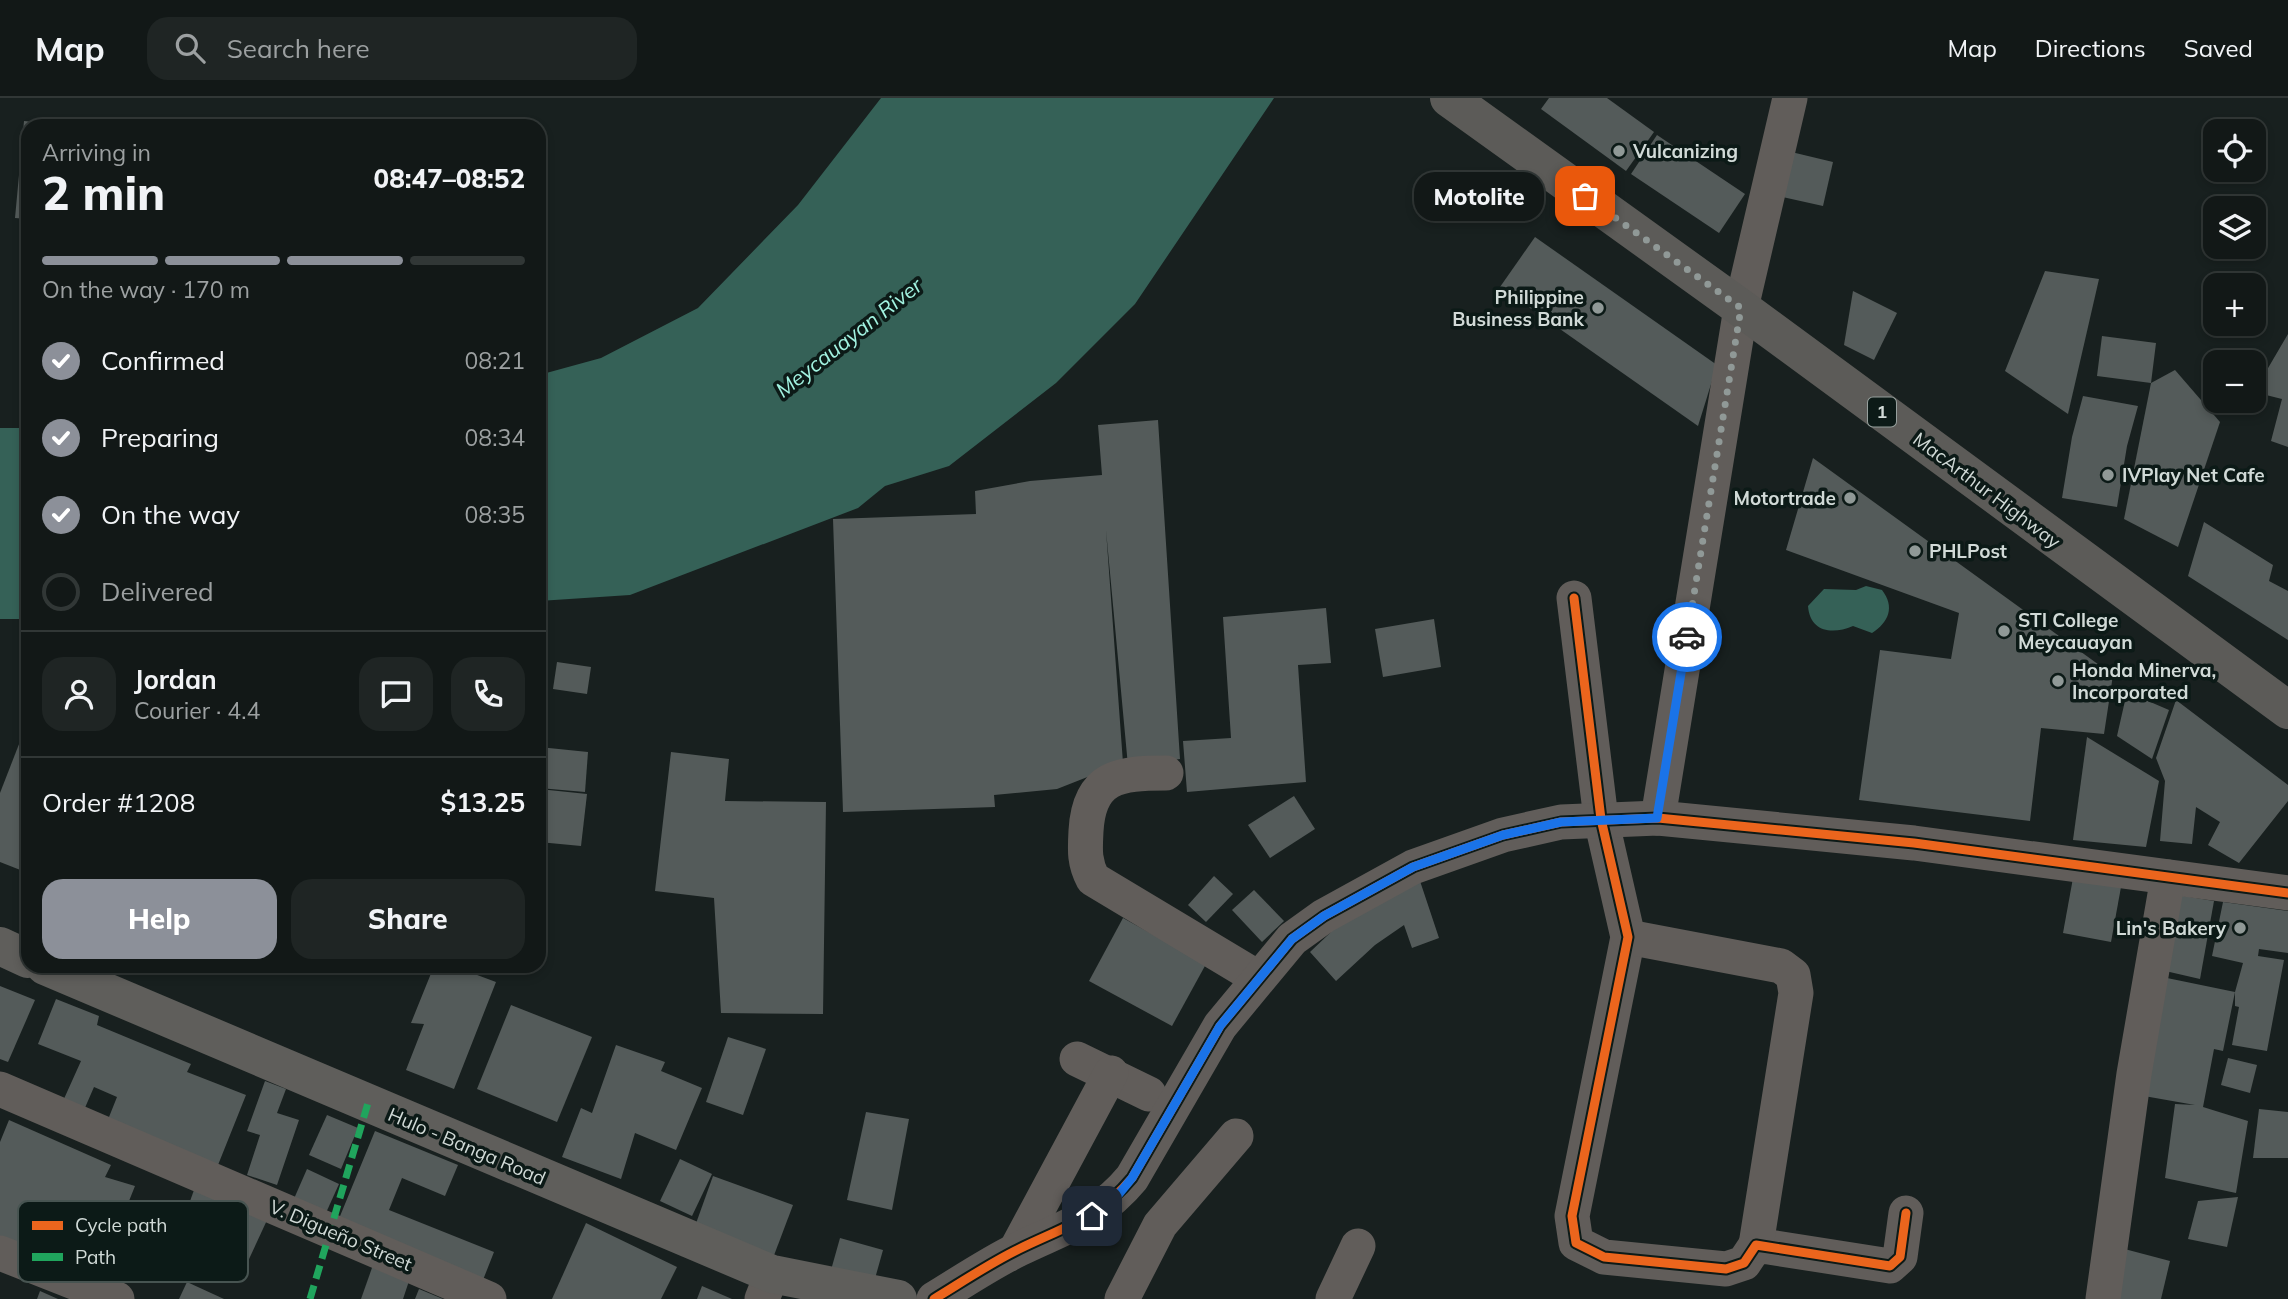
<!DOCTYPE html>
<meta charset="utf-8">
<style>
:root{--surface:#121817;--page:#1f2524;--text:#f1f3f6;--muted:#9ca0a1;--line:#313736;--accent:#8c9099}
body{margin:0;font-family:Mulish,sans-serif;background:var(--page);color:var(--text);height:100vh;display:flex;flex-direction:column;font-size:26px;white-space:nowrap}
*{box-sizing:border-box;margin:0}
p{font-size:23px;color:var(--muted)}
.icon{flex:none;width:38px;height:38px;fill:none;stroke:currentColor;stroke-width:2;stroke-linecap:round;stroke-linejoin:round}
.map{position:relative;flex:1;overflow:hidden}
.details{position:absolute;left:21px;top:21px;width:525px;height:854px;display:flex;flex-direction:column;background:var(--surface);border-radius:21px;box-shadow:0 4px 10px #0003,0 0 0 2px var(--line)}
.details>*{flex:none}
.tools{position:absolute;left:2203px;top:21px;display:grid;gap:14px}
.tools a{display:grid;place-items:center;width:63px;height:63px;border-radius:14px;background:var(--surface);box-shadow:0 4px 10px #0003,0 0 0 2px var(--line);font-size:35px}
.pin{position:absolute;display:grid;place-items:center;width:60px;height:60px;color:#fff;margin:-30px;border-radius:14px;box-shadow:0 4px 10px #0006}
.courier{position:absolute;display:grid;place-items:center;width:70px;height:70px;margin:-35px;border:5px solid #1a73e8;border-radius:50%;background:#fff;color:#222;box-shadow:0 2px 9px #0007}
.bubble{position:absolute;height:49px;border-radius:21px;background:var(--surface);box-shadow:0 4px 10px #0003,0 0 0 2px var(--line);font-size:23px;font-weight:800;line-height:49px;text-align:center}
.summary em{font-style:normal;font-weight:800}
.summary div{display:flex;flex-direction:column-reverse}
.summary{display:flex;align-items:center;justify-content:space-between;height:119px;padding:0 21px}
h1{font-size:46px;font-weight:800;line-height:52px}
.bar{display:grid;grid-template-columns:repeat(4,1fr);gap:10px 7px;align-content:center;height:84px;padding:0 21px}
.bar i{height:9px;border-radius:5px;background:var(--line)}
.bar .current{background:var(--accent)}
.bar p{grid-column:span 4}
.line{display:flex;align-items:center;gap:18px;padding:0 21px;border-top:2px solid var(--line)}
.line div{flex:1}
.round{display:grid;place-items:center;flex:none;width:74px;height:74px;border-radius:21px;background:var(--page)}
ol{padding:0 21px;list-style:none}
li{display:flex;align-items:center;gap:21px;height:77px}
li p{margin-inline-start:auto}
li .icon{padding:7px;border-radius:50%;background:var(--accent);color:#fff;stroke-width:4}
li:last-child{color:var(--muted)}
li i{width:38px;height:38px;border:4px solid var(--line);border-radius:50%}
.primary-button{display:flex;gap:14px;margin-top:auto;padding:14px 21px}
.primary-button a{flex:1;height:80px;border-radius:21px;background:var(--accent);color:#fff;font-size:28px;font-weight:800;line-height:80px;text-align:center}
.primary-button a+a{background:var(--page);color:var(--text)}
header{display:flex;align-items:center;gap:42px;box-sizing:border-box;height:98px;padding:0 35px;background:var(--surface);border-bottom:2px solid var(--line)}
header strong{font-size:33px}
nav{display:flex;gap:38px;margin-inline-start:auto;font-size:24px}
.search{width:490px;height:63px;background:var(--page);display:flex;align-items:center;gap:18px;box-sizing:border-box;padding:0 24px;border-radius:21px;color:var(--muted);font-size:26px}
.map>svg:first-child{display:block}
</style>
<header>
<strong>Map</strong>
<div class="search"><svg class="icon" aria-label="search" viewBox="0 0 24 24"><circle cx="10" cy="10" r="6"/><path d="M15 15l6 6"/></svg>Search here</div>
<nav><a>Map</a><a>Directions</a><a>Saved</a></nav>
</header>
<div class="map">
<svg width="2288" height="1201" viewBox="0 0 2288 1201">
<rect width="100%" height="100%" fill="#18201f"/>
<!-- water -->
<g fill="#356157">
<path d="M881 0H1274L1135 206 1056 285 949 368 885 388 858 410 630 497 539 503V277L601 260 698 210 798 107Z"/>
<rect x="0" y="330" width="28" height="191"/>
<path d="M1866 488 1882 492C1895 509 1889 524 1872 535L1853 528C1832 537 1810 534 1808 508L1824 491 1856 492Z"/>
</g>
<!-- building -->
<g fill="#545b5a">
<path d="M1549 0H1607L1654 34 1626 73 1541 11Z"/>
<path d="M24 23 54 26 28 28V121L15 120Z"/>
<path d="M1657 37 1745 96 1719 135 1631 76Z"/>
<path d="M1783 52 1833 64 1823 108 1773 97Z"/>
<path d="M1535 139 1717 267 1698 328 1500 189Z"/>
<path d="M2045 173 2099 181 2068 316 2005 273Z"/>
<path d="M1853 193 1897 215 1874 262 1844 247Z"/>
<path d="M2288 236V349L2271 343 2282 301 2254 294Z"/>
<path d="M2102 238 2156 245 2151 285 2097 278Z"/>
<path d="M2175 272 2220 324 2178 449 2124 421 2151 285Z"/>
<path d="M2083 298 2138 308 2127 348 2117 409 2062 400 2072 339Z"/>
<path d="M1158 322 1180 661 1128 668 1106 432 1123 665 1057 691 994 697 995 709 843 714 833 421 976 416 975 393 1030 383 1102 377 1098 327Z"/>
<path d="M1813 360 2113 577 2104 636 2041 630 2030 723 1859 702 1880 552 1951 561 1959 515 1786 452Z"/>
<path d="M2204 424 2273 467 2269 483 2288 493V542L2188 478Z"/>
<path d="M1326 510 1331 565 1298 567 1306 684 1187 694 1183 643 1231 640 1223 519Z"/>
<path d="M1434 521 1441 569 1383 579 1375 531Z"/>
<path d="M557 564 591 569 587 596 553 591Z"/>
<path d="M2127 594 2169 612 2152 661 2117 638Z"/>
<path d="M2176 602 2288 687V703L2239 765 2208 747 2220 724 2196 709 2192 746 2160 743 2165 683 2156 660Z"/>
<path d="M28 623V775L0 764V695Z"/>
<path d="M2087 639 2159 683 2146 749 2073 742Z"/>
<path d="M539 649 588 654 585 694 539 690Z"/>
<path d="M671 654 729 661 725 703 826 704 823 916 721 915 714 800 655 793Z"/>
<path d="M539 691 587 696 581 748 539 744Z"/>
<path d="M1294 698 1315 731 1270 760 1248 727Z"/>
<path d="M1214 778 1233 796 1206 824 1188 807Z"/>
<path d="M2073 780 2121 789 2111 844 2063 835Z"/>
<path d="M1420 783 1439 840 1412 850 1404 827 1375 847 1336 883 1310 854 1348 818Z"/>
<path d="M1254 792 1284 823 1262 844 1232 812Z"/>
<path d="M2172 796 2214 803 2200 881 2161 872Z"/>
<path d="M2223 804 2288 813V855L2259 851 2258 858 2284 862 2267 953 2232 947 2239 909 2235 908V894L2243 865 2212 858Z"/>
<path d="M1123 820 1206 866 1172 928 1089 883Z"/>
<path d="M434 868H453L496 884 454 991 406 972 424 926 411 925Z"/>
<path d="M2167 880 2235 894 2223 953 2214 951 2203 1009 2248 1023 2236 1095 2165 1080 2175 1006 2195 1007 2144 998Z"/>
<path d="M0 888 35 902 8 964 0 961Z"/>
<path d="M56 901 99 918 97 927 191 966 187 974 246 997 218 1067 105 1029 117 999 94 989 84 1012 63 1003 81 963 38 946Z"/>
<path d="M511 907 592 939 557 1024 477 991Z"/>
<path d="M728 939 766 951 743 1017 706 1004Z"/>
<path d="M616 947 665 964 661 973 702 990 676 1052 635 1035 621 1081 562 1059 581 1010 592 1015Z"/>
<path d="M2228 960 2257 967 2250 995 2221 987Z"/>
<path d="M265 983 286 991 277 1015 299 1022 277 1087 247 1077 260 1037 247 1033Z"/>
<path d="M2259 1011 2288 1014V1060H2253Z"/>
<path d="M866 1014 909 1021 892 1112 847 1102Z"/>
<path d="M327 1017 358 1030 341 1071 309 1057Z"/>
<path d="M9 1022 111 1067 105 1079 135 1088 129 1103 172 1119 155 1162 112 1146 98 1182 0 1140V1044Z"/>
<path d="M375 1033 458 1067 445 1098 402 1080 389 1112 494 1154 483 1182 338 1123Z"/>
<path d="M680 1061 712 1076 692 1118 660 1103Z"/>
<path d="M307 1071 339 1086 325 1117 293 1103Z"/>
<path d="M713 1078 793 1107 773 1160 694 1131Z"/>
<path d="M194 1092 223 1103 201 1161 173 1151Z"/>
<path d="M2238 1099 2227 1149 2188 1141 2198 1103Z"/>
<path d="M238 1106 268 1120 243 1174 213 1160Z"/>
<path d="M586 1125 677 1169 661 1201H552Z"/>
<path d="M840 1140 883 1152 874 1184 831 1172Z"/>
<path d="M2117 1149 2170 1163 2161 1201H2105Z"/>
<path d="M373 1167 410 1180 403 1201H361Z"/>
<path d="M187 1184 224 1201H179Z"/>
<path d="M702 1188 732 1201H697Z"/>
<path d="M419 1191 443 1201H415Z"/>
<path d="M40 1193 58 1201H37Z"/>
</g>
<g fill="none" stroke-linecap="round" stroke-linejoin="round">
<!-- minor -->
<g stroke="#615d5a" stroke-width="35">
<path d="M1574 500 1601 721 1628 839 1572 1118 1576 1145 1604 1159 1726 1171 1744 1165 1756 1147 1890 1168 1900 1159 1906 1115"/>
<path d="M1166 675C1119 675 1089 678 1086 733 1085 752 1084 764 1093 781L1258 880"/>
<path d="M1658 720 1741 210 1790 0"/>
<path d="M1628 839 1781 868 1793 877 1796 895 1756 1147"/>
<path d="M1077 961 1149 996"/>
<path d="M0 991 489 1201"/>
<path d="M1016 1152 1111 975"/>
<path d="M0 1155 117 1201"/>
<path d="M762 1201 772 1176"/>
<path d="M934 1201C962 1184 990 1165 1019 1151 1064 1129 1099 1120 1132 1080L1220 928 1292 841 1324 818 1413 769 1503 737 1561 724 1658 720 1914 745 2288 795"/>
<path d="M1122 1201 1160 1127 1236 1038"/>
<path d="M1333 1201 1358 1148"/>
<path d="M2103 1201 2134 976 2168 779"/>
</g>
<!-- major -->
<g stroke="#5f5e5b" stroke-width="38">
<path d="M0 848 28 861"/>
<path d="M45 868 772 1176 898 1201"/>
</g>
<!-- highway -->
<path stroke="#5c5b58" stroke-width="38" d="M1449 0 1741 210 2288 612"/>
<!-- quiet -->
<path stroke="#20a55d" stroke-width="7" stroke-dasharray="14 7" stroke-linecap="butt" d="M310 1201 368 1005"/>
<!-- cycleway casing -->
<g stroke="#0c1a17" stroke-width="13">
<g id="cycleway">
<path d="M1574 500 1601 721 1628 839 1572 1118 1576 1145 1604 1159 1726 1171 1744 1165 1756 1147 1890 1168 1900 1159 1906 1115"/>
<path d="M934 1201C962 1184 990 1165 1019 1151 1064 1129 1099 1120 1132 1080L1220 928 1292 841 1324 818 1413 769 1503 737 1561 724 1658 720 1914 745 2288 795"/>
</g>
</g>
<!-- cycleway -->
<use href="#cycleway" stroke="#eb651d" stroke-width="9"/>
</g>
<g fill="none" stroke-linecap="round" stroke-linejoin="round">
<!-- done -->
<path stroke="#909997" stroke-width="7" stroke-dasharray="0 12.6" d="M1585 98 1741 210 1687 539"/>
<!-- route -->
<path stroke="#1a73e8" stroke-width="9" d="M1092 1118 1114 1102 1132 1080 1220 928 1292 841 1324 818 1413 769 1503 737 1561 724 1657 720 1687 539"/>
</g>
<!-- markers -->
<g fill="#909997" stroke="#0c1a17" stroke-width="2.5">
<circle cx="1619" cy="53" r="7"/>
<circle cx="1598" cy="210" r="7"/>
<circle cx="2108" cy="377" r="7"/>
<circle cx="1850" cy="400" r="7"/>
<circle cx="1915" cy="453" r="7"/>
<circle cx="2004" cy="533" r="7"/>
<circle cx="2058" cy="583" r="7"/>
<circle cx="2240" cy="830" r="7"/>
</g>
<g text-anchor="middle" stroke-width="7" stroke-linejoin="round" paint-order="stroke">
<!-- shield labels -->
<rect fill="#0c1a17" stroke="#96a09d" stroke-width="2" x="1868" y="299.5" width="28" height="29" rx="5"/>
<g font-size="18" font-weight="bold" fill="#d1dad7">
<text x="1882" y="320">1</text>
</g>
<!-- poi labels -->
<g font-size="19" font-weight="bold" fill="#d1dad7" stroke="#0c1a17" text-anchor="start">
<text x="1633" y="60">Vulcanizing</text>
<text x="1584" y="206" text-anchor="end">Philippine<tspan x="1584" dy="22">Business Bank</tspan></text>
<text x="2122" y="384">IVPlay Net Cafe</text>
<text x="1836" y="407" text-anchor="end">Motortrade</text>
<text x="1929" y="460">PHLPost</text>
<text x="2018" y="529">STI College<tspan x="2018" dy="22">Meycauayan</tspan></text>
<text x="2072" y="579">Honda Minerva,<tspan x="2072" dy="22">Incorporated</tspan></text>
<text x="2226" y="837" text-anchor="end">Lin's Bakery</text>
</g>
<!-- street labels -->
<g font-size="19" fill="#d1dad7" stroke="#0c1a17">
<text transform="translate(1987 392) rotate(37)" y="7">MacArthur Highway</text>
<text transform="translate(467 1048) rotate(23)" y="7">Hulo - Banga Road</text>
<text transform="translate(341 1137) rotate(23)" y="7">V. Digueño Street</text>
</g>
<!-- water labels -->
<g font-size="21" font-style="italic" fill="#a2f3e1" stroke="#0c1a17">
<text transform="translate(849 240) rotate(-38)" y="7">Meycauayan River</text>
</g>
</g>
<!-- legend -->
<rect x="18" y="1103" width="230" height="81" rx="10" fill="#0c1a17" stroke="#475451" stroke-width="2"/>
<rect x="32" y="1123" width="31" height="9" fill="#eb651d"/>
<rect x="32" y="1155" width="31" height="8" fill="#20a55d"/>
<g font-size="19" fill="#d1dad7">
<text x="75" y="1134">Cycle path</text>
<text x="75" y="1166">Path</text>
</g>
</svg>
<div class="tools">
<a><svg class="icon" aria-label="locate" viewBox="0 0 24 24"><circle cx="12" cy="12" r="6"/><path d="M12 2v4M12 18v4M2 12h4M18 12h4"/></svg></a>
<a><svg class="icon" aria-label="layers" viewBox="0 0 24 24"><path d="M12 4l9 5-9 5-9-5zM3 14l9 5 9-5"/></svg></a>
<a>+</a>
<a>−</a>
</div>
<div class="pin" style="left:1585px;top:98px;background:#ea580c"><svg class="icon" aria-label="bag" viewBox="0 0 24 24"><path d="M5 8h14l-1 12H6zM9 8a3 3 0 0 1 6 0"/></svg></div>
<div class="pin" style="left:1092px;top:1118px;background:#1f2937"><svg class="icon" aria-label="home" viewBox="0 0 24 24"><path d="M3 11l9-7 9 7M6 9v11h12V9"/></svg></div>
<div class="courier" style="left:1687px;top:539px"><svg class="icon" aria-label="car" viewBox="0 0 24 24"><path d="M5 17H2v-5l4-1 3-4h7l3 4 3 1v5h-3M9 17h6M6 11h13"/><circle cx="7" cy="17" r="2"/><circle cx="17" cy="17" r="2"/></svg></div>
<div class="bubble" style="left:1414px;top:74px;width:130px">Motolite</div>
<section class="details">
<div class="summary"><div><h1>2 min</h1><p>Arriving in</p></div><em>08:47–08:52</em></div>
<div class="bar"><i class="current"></i><i class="current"></i><i class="current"></i><i></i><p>On the way · 170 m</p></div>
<ol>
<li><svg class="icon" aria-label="check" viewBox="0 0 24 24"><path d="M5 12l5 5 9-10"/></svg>Confirmed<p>08:21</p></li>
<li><svg class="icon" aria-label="check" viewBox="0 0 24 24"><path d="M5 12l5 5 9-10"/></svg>Preparing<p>08:34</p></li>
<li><svg class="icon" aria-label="check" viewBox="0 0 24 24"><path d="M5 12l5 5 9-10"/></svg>On the way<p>08:35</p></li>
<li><i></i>Delivered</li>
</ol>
<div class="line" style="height:126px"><a class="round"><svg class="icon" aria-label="person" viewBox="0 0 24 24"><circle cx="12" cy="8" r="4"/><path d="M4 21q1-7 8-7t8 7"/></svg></a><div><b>Jordan</b><p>Courier · 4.4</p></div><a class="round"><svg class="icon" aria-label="chat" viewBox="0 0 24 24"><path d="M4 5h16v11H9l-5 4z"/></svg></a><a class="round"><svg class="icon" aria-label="phone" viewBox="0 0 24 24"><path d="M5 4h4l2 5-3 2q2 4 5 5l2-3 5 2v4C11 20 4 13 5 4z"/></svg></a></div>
<div class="line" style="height:91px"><div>Order #1208</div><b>$13.25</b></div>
<div class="primary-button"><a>Help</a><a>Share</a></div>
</section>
</div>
